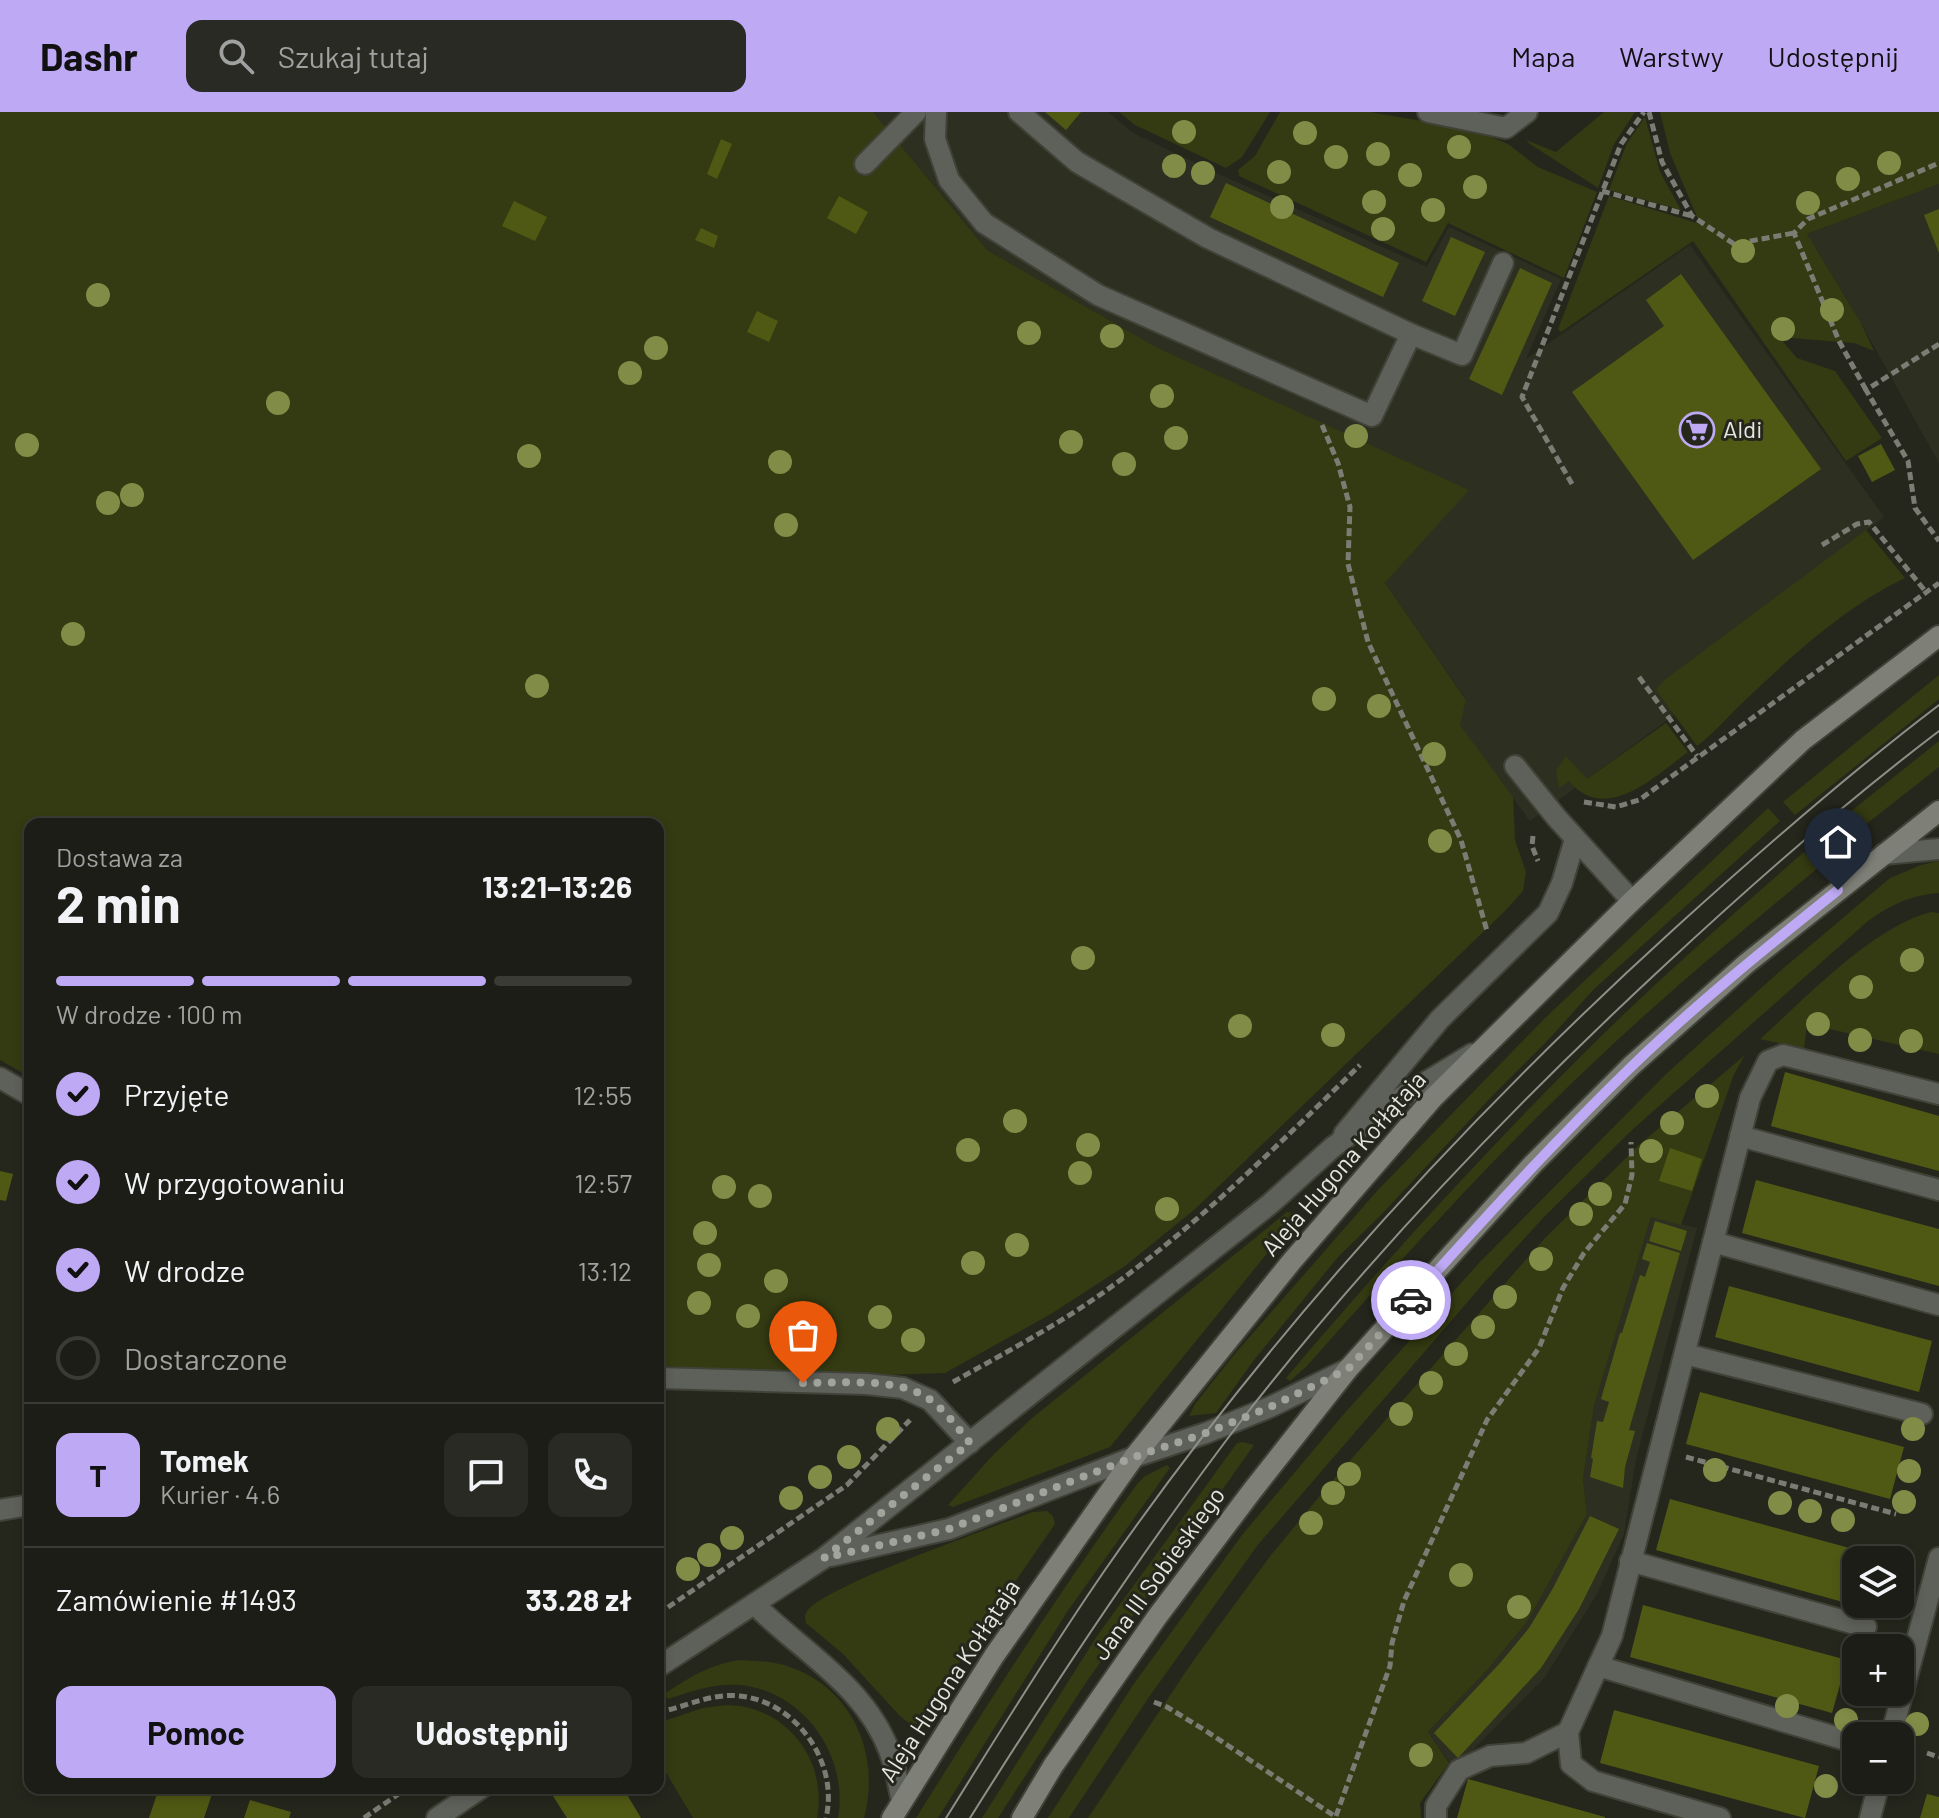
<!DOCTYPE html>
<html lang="pl">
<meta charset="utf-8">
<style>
:root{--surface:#1c1d16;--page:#292a23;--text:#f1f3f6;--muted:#a0a2a1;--line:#3a3b35;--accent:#bea9f4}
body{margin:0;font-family:Barlow,sans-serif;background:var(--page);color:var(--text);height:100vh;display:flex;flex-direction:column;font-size:30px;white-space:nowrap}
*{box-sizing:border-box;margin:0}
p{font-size:26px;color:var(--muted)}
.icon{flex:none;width:44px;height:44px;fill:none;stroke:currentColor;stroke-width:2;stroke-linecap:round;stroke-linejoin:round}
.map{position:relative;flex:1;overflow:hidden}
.sheet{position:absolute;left:24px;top:706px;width:640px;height:976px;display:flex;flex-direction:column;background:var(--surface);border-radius:16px;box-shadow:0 4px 12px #0003,0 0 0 2px var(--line)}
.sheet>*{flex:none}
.buttons{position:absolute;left:1842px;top:1434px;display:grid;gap:16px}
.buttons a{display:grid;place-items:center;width:72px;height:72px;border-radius:16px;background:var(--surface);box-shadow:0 4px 12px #0003,0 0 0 2px var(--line);font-size:40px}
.pin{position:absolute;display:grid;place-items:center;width:68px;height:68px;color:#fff;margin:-82px -34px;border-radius:50% 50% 50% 0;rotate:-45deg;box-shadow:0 0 8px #0007}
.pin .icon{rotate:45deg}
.courier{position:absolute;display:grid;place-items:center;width:80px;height:80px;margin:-40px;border:6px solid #bea9f4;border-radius:50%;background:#fff;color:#222;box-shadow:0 2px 10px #0007}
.overview em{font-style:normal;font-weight:700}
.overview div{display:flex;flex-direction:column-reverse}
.overview{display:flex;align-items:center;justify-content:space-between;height:136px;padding:0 32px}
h1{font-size:52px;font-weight:700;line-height:60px}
.bar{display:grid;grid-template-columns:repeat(4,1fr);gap:12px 8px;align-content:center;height:96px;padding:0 32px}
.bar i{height:10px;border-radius:6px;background:var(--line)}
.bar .active{background:var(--accent)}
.bar p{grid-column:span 4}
.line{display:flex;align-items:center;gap:20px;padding:0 32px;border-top:2px solid var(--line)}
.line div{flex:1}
.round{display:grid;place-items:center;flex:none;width:84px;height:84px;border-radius:16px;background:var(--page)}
ol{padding:0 32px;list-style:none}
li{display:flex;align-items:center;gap:24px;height:88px}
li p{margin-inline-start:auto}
li .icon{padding:8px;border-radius:50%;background:var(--accent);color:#111;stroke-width:4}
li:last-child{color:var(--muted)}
li i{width:44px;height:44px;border:4px solid var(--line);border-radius:50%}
.action{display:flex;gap:16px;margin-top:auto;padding:16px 32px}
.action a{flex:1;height:92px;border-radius:16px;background:var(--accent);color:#111;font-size:32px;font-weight:700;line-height:92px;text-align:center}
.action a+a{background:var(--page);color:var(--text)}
header{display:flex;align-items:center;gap:48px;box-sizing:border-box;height:112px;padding:0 40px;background:var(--accent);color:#111}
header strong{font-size:38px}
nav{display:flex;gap:44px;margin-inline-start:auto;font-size:28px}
.search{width:560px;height:72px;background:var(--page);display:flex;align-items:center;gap:20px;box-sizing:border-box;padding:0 28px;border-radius:16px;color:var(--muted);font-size:30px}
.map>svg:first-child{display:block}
</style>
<header>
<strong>Dashr</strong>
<div class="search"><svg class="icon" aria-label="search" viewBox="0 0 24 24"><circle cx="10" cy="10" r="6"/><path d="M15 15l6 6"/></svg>Szukaj tutaj</div>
<nav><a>Mapa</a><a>Warstwy</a><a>Udostępnij</a></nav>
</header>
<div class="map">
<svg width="1939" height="1706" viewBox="0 0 1939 1706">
<rect width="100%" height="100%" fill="#25271d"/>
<!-- built -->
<g fill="#2d3020">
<path d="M873 0H1108L1133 21 1221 63 1427 155 1449 115 1561 167 1526 247 1690 133 1884 405 1663 574 1678 600 1530 709 1459 613 1466 587 1385 471 1468 378 1156 235 987 138Z"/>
<path d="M1939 72V351L1861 211 1807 122Z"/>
<path d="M1651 1105 1697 1116 1636 1347 1624 1422 1597 1482 1545 1565 1454 1657 1428 1620 1488 1557 1527 1510 1587 1402 1583 1367 1594 1294Z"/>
</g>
<!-- green -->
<g fill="#343a11">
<path d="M0 0H873L987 138 1156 235 1469 378 1385 471 1466 588 1460 613 1513 685 1515 728 1526 760 1523 779 1504 800 1194 1098 1125 1154 1051 1202 945 1261 883 1263 732 1260 658 1253V712H30V965L0 948Z"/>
<path d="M1119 0H1270L1242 45 1226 56 1135 13Z"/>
<path d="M1280 0H1370L1474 18 1508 32 1538 55 1597 80 1564 166 1448 111 1426 150 1239 64 1238 58 1255 44Z"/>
<path d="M1604 0H1635L1614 32 1598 76 1530 32 1526 28 1556 40Z"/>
<path d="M1660 0H1939V72L1807 122 1861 211 1874 239 1854 231 1779 225 1797 246 1835 259 1882 326 1846 349 1693 129 1561 220 1558 217 1609 84 1700 112 1670 41Z"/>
<path d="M1645 5 1660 60 1681 98 1609 78 1627 31Z"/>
<path d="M1866 418 1905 466C1844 495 1787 548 1738 595 1724 609 1713 622 1697 634L1656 578 1663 569Z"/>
<path d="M1939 563V587L1795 703 1783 690Z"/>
<path d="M1666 611 1688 640C1655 664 1606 713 1569 669L1559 676 1556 659 1566 644 1587 667Z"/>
<path d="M1939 629V655L1823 746 1810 732Z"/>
<path d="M1768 696 1780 709 1593 878 1550 926 1495 981 1379 1105 1338 1145 1254 1248 1216 1301 1189 1304 1195 1292 1233 1244 1377 1079 1545 906Z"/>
<path d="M1804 740 1818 756C1741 820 1664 883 1592 952 1491 1047 1399 1150 1307 1254L1290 1269 1286 1266C1380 1155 1478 1047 1581 944 1652 873 1728 806 1804 740Z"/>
<path d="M1939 749V781C1911 783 1890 793 1868 809L1632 1018 1544 1105 1483 1172 1257 1434 1149 1585 1069 1706H1048L1133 1573 1242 1423 1343 1303 1479 1151 1666 962 1779 860 1890 766 1921 753Z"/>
<path d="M1931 800 1939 801V942L1807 912 1804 937 1760 927C1806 886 1872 815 1931 800Z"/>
<path d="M1745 943 1734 962 1681 1113 1651 1105 1594 1294 1583 1367 1587 1402 1527 1510 1488 1557 1428 1620 1449 1651 1420 1691 1421 1706H1088L1193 1549 1271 1443 1333 1368 1544 1127 1639 1033Z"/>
<path d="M1287 1100 1293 1101 1295 1107 1110 1335 953 1395 948 1393 994 1342 1031 1307Z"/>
<path d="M1243 1330 1254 1333 1087 1569 998 1706H982L1097 1524 1237 1331Z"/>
<path d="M1167 1353 1170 1356 1067 1500 938 1706H916C987 1592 1059 1481 1137 1372L1145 1364Z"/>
<path d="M1047 1399 1053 1404 1055 1412 917 1612 909 1611 900 1604 843 1542 806 1511C805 1505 804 1505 807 1499 825 1474 994 1415 1033 1400Z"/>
<path d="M740 1548C757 1549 774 1549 790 1555 853 1577 881 1643 864 1706H838C849 1645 804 1579 740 1573 714 1571 692 1579 668 1587L664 1582C689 1566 710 1552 740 1548Z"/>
<path d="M727 1593C786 1594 828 1648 817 1706H693L658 1647V1611L703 1596Z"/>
</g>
<!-- building -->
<g fill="#505913">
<path d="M1045 0H1081L1066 18Z"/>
<path d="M721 27 732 32 717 67 707 62Z"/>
<path d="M1226 71 1399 151 1383 185 1210 105Z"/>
<path d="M839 84 868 100 856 122 827 106Z"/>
<path d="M514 89 547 105 535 129 502 114Z"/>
<path d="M1939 97V141L1924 103Z"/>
<path d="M701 116 718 124 714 136 695 128Z"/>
<path d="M1451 125 1485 140 1455 204 1422 189Z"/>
<path d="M1520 156 1552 171 1502 283 1469 267Z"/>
<path d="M1681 162 1821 357 1693 448 1572 280 1664 214 1646 188Z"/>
<path d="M757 199 778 209 769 230 747 220Z"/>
<path d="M1881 332 1895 358 1872 370 1858 344Z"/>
<path d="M1785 960 1939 1004V1059L1771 1014Z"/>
<path d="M1670 1036 1702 1047 1692 1079 1659 1069Z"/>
<path d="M0 1059 13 1062 6 1089 0 1088Z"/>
<path d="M1756 1068 1939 1117V1174L1742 1121Z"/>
<path d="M1655 1109 1687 1119 1681 1139 1649 1129Z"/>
<path d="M1647 1131 1680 1141 1629 1318 1635 1319 1625 1355 1623 1376 1590 1365 1593 1347 1591 1346 1597 1309 1603 1310 1609 1290 1601 1287 1620 1221H1622L1640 1163 1645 1165 1650 1150 1642 1147Z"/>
<path d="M1729 1174 1932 1229 1919 1280 1715 1225Z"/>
<path d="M1700 1280 1904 1335 1890 1387 1686 1332Z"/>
<path d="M1670 1387 1875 1443 1874 1448H1856V1492H1862L1861 1495 1656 1438Z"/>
<path d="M1590 1404 1619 1417 1579 1497 1541 1556 1458 1646 1434 1621 1501 1550 1529 1516 1552 1478Z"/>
<path d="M1643 1493 1847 1548 1832 1601 1630 1545Z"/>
<path d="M1614 1598 1819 1654 1805 1706 1600 1651Z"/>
<path d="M1468 1667 1605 1705V1706H1457Z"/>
<path d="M159 1676H214L204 1706H149Z"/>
<path d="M566 1676H623L641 1706H567L553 1684Z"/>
<path d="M1927 1682 1939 1685V1706H1920Z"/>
<path d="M250 1688 291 1700 289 1706H244Z"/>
</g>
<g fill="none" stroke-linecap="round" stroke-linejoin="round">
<!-- service casing -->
<g stroke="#404238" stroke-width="24">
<g id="service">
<path d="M865 52 916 0"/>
<path d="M1515 654 1556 705 1632 789"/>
<path d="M1344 1022 1440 907 1548 801 1562 771 1575 727"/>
<path d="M1740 1024 1939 1078"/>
<path d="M1713 1130 1939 1193"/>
<path d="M1685 1242 1922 1302"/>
<path d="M1630 1449 1866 1515"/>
<path d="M1598 1554 1856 1631"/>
<path d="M1436 1706V1694L1459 1658 1490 1644 1526 1641 1568 1620"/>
<path d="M1720 1706 1593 1669 1571 1652 1568 1620 1612 1524 1750 986 1768 949 1783 943 1939 982"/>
</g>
</g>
<!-- minor casing -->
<g stroke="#404238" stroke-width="24">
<g id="minor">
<path d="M936 0 935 27 949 68 984 111 1098 183 1372 304 1411 222 1462 243 1503 151"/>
<path d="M1019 0 1077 50 1208 126 1411 222"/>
<path d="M1428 0 1506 16 1527 0"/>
<path d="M1884 742 1939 737"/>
<path d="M0 966 30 983"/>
<path d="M658 1266 866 1272 903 1276 930 1288 970 1331"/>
<path d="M0 1398 30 1393"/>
<path d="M1891 1624 1939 1446"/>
<path d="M1870 1706 1880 1668"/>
</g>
</g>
<!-- tertiary casing -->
<g stroke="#404238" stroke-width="24">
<g id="tertiary">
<path d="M831 1444 949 1417 1134 1345 1206 1321 1270 1295 1348 1257"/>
<path d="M754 1492C801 1539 866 1574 890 1641 896 1656 898 1673 902 1689"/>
<path d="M658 1555 824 1446 1270 1092 1333 1035 1400 986 1472 942"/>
<path d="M437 1706 481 1676"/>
</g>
</g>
<!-- secondary casing -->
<g stroke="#404238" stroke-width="24">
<g id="secondary">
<path d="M892 1706 994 1544 1134 1345 1292 1149 1433 986 1632 789 1803 628 1939 524"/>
<path d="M1022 1706 1053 1654 1157 1505 1252 1379 1348 1257 1533 1052 1631 954 1747 851 1939 699"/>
</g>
</g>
<!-- path -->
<g stroke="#7b7d75" stroke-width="5" stroke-dasharray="8 4" stroke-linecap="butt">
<path d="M1649 0 1662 50 1692 104 1734 132 1794 121"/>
<path d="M1602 79 1692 104"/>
<path d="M1939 232 1866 278 1908 349 1915 396 1939 429"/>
<path d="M1866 278 1839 229 1794 121 1808 107 1939 51"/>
<path d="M1322 313 1338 351 1350 395 1348 452 1368 530 1461 728 1487 819"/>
<path d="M1572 372 1522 285 1621 32 1644 0"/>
<path d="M1822 433 1857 412 1869 410 1926 480"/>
<path d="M1639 565 1697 644"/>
<path d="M1584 690 1616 695 1639 688 1939 471"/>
<path d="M1533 724 1532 734 1538 749"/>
<path d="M953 1270C1008 1239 1064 1210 1115 1172 1203 1108 1281 1030 1360 953"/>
<path d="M1686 1345 1896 1402"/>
<path d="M658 1502 847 1373 910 1308"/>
<path d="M1154 1590 1167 1595 1203 1617 1336 1705"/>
<path d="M658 1593 668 1598C692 1592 714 1581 740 1584 797 1590 839 1651 826 1706"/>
<path d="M1927 1641 1939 1645"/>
<path d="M1336 1704 1390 1554 1392 1531 1404 1489 1487 1308 1539 1236 1563 1176 1584 1141 1625 1092 1632 1063 1631 1030"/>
<path d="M364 1706 407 1676"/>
</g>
<!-- service -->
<use href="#service" stroke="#5e605a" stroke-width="20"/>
<!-- minor -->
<use href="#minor" stroke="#5e605a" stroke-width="20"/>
<!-- tertiary -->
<use href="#tertiary" stroke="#5e605a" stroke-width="20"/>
<!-- secondary -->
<use href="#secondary" stroke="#7e8078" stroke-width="20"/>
<!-- tram -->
<g stroke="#8e9088" stroke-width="2">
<path d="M946 1706C998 1623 1049 1539 1105 1458 1268 1223 1463 1009 1674 817 1760 739 1847 663 1939 593"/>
<path d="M970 1706C1056 1569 1145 1434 1244 1305 1371 1142 1514 993 1665 853 1753 771 1843 692 1939 619"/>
</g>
</g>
<!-- trees -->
<g fill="#818c47">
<circle cx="1184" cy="20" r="12"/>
<circle cx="1305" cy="21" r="12"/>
<circle cx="1459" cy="35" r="12"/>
<circle cx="1378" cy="42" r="12"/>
<circle cx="1336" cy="45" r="12"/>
<circle cx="1889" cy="51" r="12"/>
<circle cx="1174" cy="54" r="12"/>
<circle cx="1279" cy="60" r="12"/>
<circle cx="1203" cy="61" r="12"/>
<circle cx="1410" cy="63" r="12"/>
<circle cx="1848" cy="67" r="12"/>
<circle cx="1475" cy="75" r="12"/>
<circle cx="1374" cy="90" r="12"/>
<circle cx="1808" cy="91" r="12"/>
<circle cx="1282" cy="95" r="12"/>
<circle cx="1433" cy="98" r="12"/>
<circle cx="1383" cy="117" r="12"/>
<circle cx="1743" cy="139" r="12"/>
<circle cx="98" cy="183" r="12"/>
<circle cx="1832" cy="198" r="12"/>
<circle cx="1783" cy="217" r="12"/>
<circle cx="1029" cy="221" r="12"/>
<circle cx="1112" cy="224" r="12"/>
<circle cx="656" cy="236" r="12"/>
<circle cx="630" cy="261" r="12"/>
<circle cx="1162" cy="284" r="12"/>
<circle cx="278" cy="291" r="12"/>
<circle cx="1356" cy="324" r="12"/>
<circle cx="1176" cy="326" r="12"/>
<circle cx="1071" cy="330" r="12"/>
<circle cx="27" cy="333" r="12"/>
<circle cx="529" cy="344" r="12"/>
<circle cx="780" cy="350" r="12"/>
<circle cx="1124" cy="352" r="12"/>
<circle cx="132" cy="383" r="12"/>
<circle cx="108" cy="391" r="12"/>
<circle cx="786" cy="413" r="12"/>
<circle cx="73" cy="522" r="12"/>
<circle cx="537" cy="574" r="12"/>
<circle cx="1324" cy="587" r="12"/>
<circle cx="1379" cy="594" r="12"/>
<circle cx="1434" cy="642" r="12"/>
<circle cx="1440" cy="729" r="12"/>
<circle cx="1083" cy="846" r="12"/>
<circle cx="1912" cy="848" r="12"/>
<circle cx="1861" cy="875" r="12"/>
<circle cx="1818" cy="912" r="12"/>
<circle cx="1240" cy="914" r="12"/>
<circle cx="1333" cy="923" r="12"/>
<circle cx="1860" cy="928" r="12"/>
<circle cx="1911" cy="929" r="12"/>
<circle cx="1707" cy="984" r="12"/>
<circle cx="1015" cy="1009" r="12"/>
<circle cx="1672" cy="1011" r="12"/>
<circle cx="1088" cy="1033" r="12"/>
<circle cx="968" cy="1038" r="12"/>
<circle cx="1651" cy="1039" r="12"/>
<circle cx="1080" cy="1061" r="12"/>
<circle cx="724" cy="1075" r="12"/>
<circle cx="1600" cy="1082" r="12"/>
<circle cx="760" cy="1084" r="12"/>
<circle cx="1167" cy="1097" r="12"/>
<circle cx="1581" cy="1102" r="12"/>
<circle cx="705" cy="1121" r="12"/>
<circle cx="1017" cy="1133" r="12"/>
<circle cx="1541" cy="1147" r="12"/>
<circle cx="973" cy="1151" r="12"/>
<circle cx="709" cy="1153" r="12"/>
<circle cx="776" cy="1169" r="12"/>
<circle cx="1505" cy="1185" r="12"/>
<circle cx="699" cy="1191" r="12"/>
<circle cx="748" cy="1204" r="12"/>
<circle cx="880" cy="1205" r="12"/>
<circle cx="1483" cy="1215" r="12"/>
<circle cx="913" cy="1228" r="12"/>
<circle cx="1456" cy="1242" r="12"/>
<circle cx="1431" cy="1271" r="12"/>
<circle cx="1401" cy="1302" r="12"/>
<circle cx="888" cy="1317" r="12"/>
<circle cx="1913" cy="1317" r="12"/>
<circle cx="849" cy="1345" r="12"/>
<circle cx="1715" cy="1358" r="12"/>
<circle cx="1909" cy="1359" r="12"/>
<circle cx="1349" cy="1362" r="12"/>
<circle cx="820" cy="1365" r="12"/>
<circle cx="1333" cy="1381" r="12"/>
<circle cx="791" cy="1386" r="12"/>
<circle cx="1904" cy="1390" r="12"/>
<circle cx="1780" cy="1391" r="12"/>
<circle cx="1810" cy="1399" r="12"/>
<circle cx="1843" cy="1408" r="12"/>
<circle cx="1311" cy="1411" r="12"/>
<circle cx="732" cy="1426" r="12"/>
<circle cx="709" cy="1443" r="12"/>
<circle cx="688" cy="1457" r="12"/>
<circle cx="1461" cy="1463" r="12"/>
<circle cx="1519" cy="1495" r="12"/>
<circle cx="1787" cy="1594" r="12"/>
<circle cx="1846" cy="1608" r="12"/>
<circle cx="1917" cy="1612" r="12"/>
<circle cx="1421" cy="1643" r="12"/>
<circle cx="1826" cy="1674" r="12"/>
</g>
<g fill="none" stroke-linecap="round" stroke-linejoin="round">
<!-- done -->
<path stroke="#a2a49c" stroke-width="8" stroke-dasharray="0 14.4" d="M803 1271C837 1271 891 1266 921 1282 941 1292 956 1314 970 1331L824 1446 949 1417 1134 1345 1206 1321 1270 1295 1348 1257 1411 1188"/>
<!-- route -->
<path stroke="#bea9f4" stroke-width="10" d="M1411 1188C1482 1109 1553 1031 1629 957 1695 893 1767 835 1838 778"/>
</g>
<!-- icons -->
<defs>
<g id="supermarket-ring" transform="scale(1.8)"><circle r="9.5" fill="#25271d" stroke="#bea9f4" stroke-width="1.5"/><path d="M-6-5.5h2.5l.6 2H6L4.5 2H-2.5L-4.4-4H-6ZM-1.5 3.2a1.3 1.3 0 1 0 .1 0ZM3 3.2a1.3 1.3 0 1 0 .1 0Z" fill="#bea9f4"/></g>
</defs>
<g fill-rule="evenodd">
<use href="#supermarket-ring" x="1697" y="318"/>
</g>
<g text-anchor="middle" stroke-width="6" stroke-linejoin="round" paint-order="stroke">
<!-- poi labels -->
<g font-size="24" fill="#e6e7e1" stroke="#25271d" text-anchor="start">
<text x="1723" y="326">Aldi</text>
</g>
<!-- street labels -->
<g font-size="24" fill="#e6e7e1" stroke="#25271d">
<text transform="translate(1344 1052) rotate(-49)" y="8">Aleja Hugona Kołłątaja</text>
<text transform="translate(1159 1462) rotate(-54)" y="8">Jana III Sobieskiego</text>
<text transform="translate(950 1569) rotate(-57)" y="8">Aleja Hugona Kołłątaja</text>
</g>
</g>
</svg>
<div class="buttons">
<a><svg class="icon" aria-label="layers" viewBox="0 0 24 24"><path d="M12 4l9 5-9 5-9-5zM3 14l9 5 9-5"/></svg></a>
<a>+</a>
<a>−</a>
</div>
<div class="pin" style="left:803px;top:1271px;background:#ea580c"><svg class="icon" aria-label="bag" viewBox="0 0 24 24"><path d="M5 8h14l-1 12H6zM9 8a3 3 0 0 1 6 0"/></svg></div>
<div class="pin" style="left:1838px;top:778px;background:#1f2937"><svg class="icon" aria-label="home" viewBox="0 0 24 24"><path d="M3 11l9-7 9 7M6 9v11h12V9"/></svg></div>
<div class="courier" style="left:1411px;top:1188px"><svg class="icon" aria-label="car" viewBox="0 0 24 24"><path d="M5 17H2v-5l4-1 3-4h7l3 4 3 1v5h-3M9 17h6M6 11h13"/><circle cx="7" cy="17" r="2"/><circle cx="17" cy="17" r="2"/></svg></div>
<section class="sheet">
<div class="overview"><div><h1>2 min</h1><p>Dostawa za</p></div><em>13:21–13:26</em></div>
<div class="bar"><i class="active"></i><i class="active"></i><i class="active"></i><i></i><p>W drodze · 100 m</p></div>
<ol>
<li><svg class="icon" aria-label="check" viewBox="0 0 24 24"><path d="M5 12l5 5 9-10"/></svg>Przyjęte<p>12:55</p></li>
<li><svg class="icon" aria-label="check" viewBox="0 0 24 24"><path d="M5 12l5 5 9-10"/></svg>W przygotowaniu<p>12:57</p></li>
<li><svg class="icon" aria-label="check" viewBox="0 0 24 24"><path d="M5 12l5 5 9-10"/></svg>W drodze<p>13:12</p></li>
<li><i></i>Dostarczone</li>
</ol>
<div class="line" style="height:144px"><b class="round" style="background:var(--accent);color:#111">T</b><div><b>Tomek</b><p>Kurier · 4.6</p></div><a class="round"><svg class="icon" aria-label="chat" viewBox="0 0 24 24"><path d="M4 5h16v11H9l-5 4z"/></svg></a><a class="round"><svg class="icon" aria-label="phone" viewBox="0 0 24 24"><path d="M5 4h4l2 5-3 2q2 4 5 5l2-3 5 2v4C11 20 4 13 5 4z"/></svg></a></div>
<div class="line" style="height:104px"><div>Zamówienie #1493</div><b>33.28 zł</b></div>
<div class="action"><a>Pomoc</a><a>Udostępnij</a></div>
</section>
</div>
